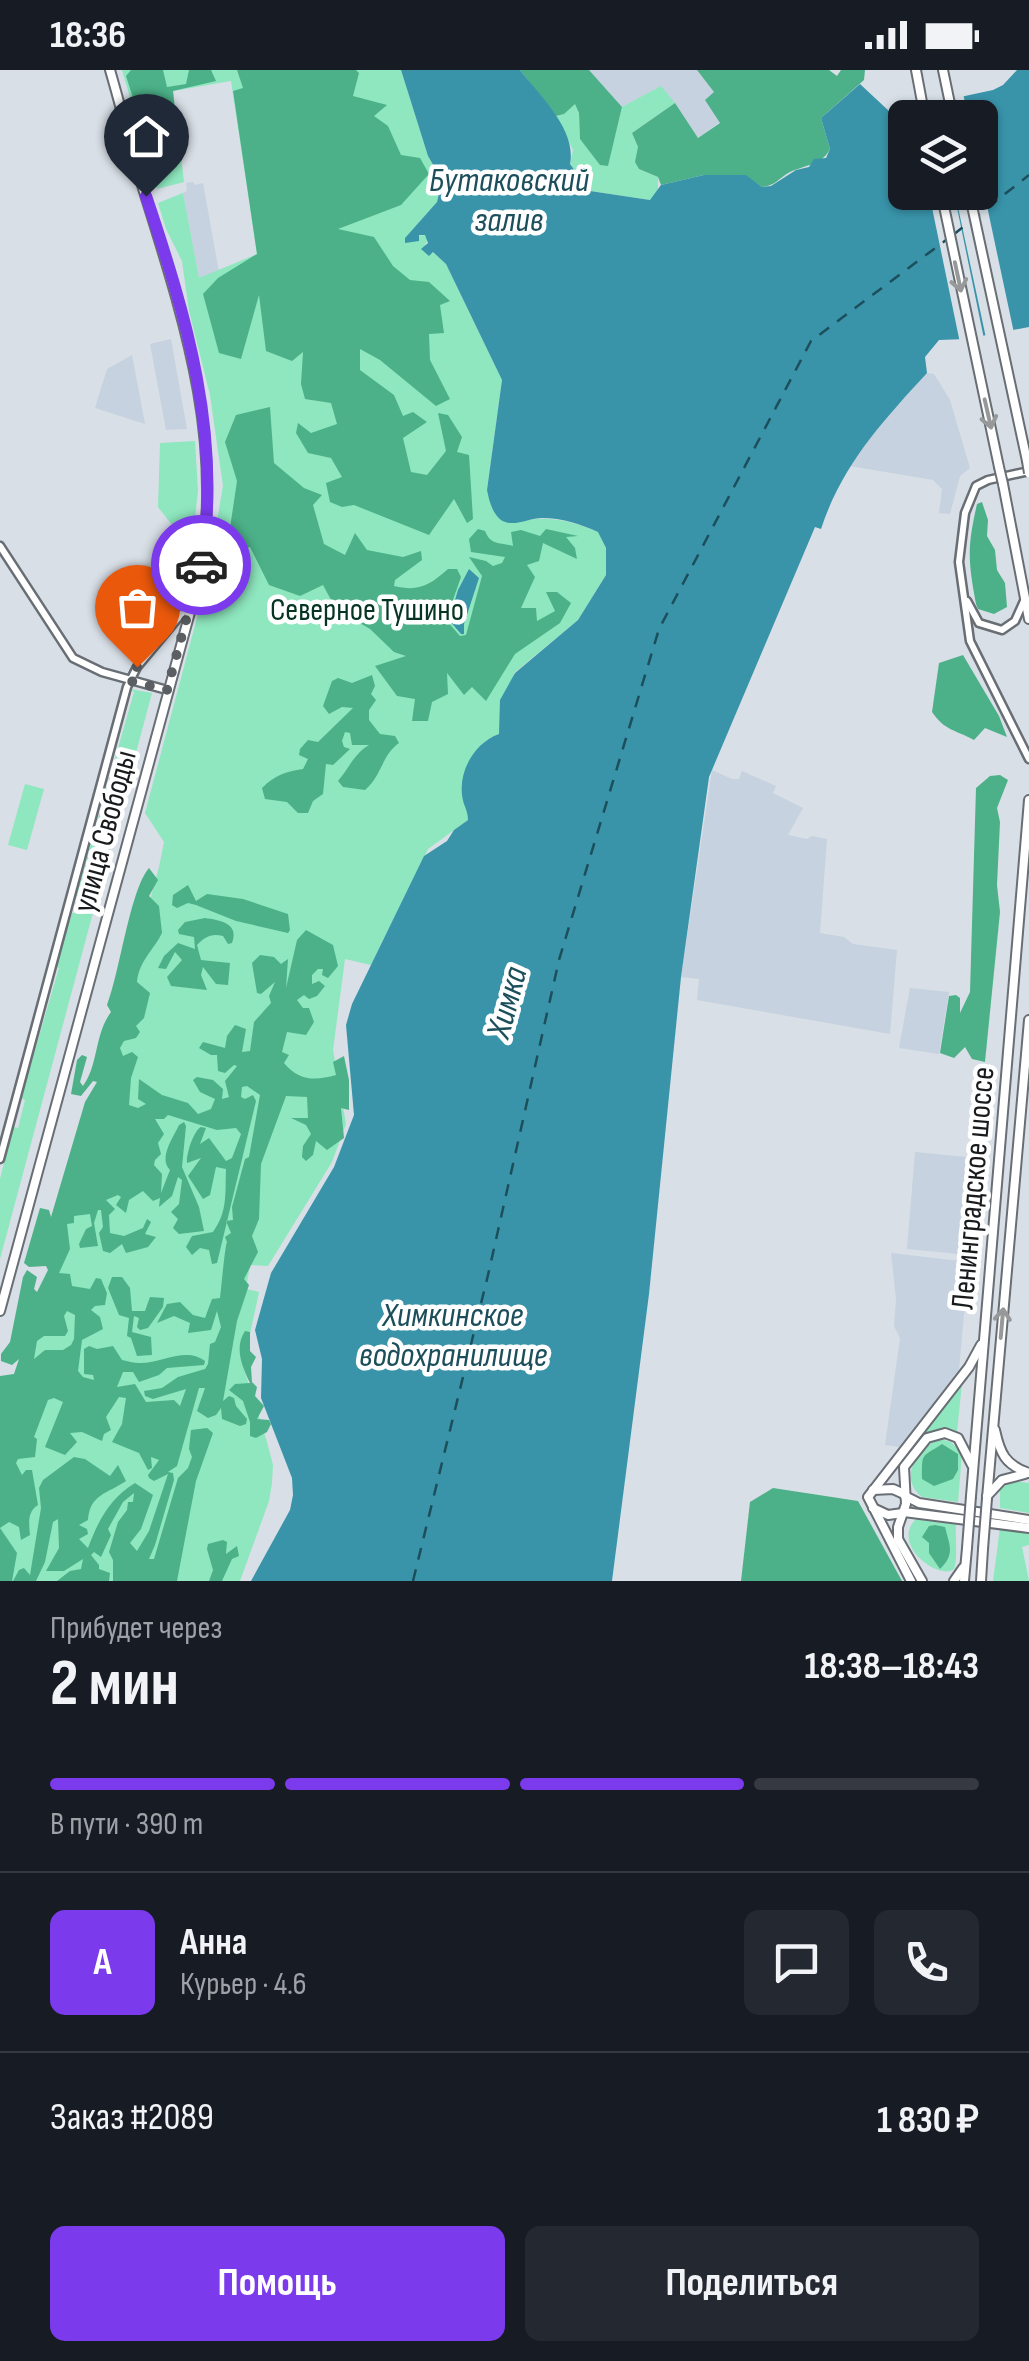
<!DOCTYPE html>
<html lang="ru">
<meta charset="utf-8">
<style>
:root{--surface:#171b24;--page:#242831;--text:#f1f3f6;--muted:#9ea1a6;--line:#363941;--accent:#7c3aed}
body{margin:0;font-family:"Sofia Sans Condensed",sans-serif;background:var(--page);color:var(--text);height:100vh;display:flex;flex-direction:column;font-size:38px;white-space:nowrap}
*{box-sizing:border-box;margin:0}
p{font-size:32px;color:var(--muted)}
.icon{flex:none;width:55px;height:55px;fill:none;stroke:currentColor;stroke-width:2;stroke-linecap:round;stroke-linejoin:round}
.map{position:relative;height:1511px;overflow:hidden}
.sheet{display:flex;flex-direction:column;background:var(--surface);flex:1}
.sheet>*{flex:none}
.controls{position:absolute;left:888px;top:30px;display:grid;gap:20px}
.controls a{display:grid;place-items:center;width:110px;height:110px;border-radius:15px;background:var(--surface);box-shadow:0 2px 8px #0004;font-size:50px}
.pin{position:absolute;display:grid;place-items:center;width:85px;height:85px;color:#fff;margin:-102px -42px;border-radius:50% 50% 50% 0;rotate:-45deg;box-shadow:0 0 10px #0007}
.pin .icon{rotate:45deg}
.courier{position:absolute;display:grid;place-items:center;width:100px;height:100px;margin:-50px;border:8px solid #7c3aed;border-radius:50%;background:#fff;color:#222;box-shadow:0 2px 12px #0007}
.headline em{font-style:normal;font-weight:700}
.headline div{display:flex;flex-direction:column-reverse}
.headline{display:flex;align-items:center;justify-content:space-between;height:170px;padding:0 50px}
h1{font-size:65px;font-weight:700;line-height:75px}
.bar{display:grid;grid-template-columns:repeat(4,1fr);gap:15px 10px;align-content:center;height:120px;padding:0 50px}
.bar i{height:12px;border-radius:8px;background:var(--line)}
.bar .active{background:var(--accent)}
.bar p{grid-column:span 4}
.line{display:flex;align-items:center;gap:25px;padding:0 50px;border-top:2px solid var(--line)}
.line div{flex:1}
.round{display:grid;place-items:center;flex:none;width:105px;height:105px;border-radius:15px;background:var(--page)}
.cta{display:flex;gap:20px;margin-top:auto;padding:20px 50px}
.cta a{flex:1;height:115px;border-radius:15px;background:var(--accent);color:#fff;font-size:40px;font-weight:700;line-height:115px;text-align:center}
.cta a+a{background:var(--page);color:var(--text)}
.status{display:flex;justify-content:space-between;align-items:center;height:70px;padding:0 50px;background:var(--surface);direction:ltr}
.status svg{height:28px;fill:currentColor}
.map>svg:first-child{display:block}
</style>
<div class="status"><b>18:36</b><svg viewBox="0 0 49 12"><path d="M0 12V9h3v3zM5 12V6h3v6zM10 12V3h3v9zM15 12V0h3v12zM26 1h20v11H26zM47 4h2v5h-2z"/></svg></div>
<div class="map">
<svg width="1029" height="1511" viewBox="0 0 1029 1511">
<rect width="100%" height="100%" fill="#d8dfe6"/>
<!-- built -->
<g fill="#c6d2df">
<path d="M589 0H697L715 22 720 52 698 68 661 17 622 37Z"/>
<path d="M193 112 195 115 203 113 219 202 199 209 183 123 187 121 186 113Z"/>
<path d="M171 269 187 359 166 360 150 274Z"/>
<path d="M132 285 145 354 95 338 107 299Z"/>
<path d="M927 303 934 304 950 330 970 398 960 406 950 444 939 443 942 419 933 410 850 396 868 368Z"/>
<path d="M712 700 732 709H739L742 701 776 716 773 723 803 738 788 765 807 769 812 766 827 769 820 863 844 867 853 874 897 880 890 964 697 930 699 909 681 907Z"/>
<path d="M910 918 949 922 939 984 899 978Z"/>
<path d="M915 1082 978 1088 969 1185 907 1179Z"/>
<path d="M891 1183 960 1191 968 1200 959 1300 899 1377 885 1375 900 1268 894 1256 896 1229Z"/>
</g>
<!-- green -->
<g fill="#8ee7be">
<path d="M122 0H401L428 86 442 110 437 132 406 167 425 165 428 169 425 175 430 184 433 182 446 194 502 310 487 420 513 453C544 444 570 450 599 462L606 479V505L578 550 514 603 499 664C458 679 476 716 468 750L428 779 371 895 345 889 333 980 346 1054 332 1092 268 1196 250 1195 246 1219 259 1222 243 1296 267 1372 273 1395 272 1413 269 1431 240 1511H0V1378L159 797 164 772 145 743 206 514 210 512 209 498 223 416 210 325 189 241 182 191 166 159 158 133 183 123 199 208 257 184 231 11 173 21 184 112 157 119Z"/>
<path d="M661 16 675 33 632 63 638 77 639 99 658 107V123L650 130 590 121 570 94 573 80 556 46 564 44 575 33 579 43 580 69 608 95 622 37Z"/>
<path d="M195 371 198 421 192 475 186 473 158 437 160 373Z"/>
<path d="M130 619 152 623 0 1189V1109L13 1057 18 1058 25 1030 21 1028 59 898 56 896 72 843H77L80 828 76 826 134 622Z"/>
<path d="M25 714 44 719 27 780 8 775Z"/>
<path d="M962 1313 957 1362 937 1359 920 1367Z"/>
<path d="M940 1369 951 1372 962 1383 958 1432 922 1427C898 1409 916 1378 940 1369Z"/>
<path d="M1011 1411 1029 1413V1443L1000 1438V1420Z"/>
<path d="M925 1448 956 1453C955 1467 958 1490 954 1499 939 1511 890 1475 916 1449Z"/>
<path d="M1000 1458 1029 1462V1475L1022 1477 1029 1511H993Z"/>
</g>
<!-- forest -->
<g fill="#4cb188" fill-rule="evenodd">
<path d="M131 0H163L167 17 186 14 189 0H211L216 11 173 21 176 50H157L134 31 126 6Z"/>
<path d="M237 0H356L359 3 353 26 387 35 374 46 388 56 401 85 420 88 429 104 401 135 338 159 374 167 393 196 410 210 429 212 450 231 440 235 444 263 429 264 430 290 450 329 436 336 380 290 360 279V300L394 325 403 346 413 342 427 352 403 368 411 402 427 405 446 381 438 343 448 345 462 367 457 382 469 385 473 449 467 453 454 429 429 465 354 435 342 437 330 432 326 413 342 407 331 388 308 383 296 363 298 353 311 363 337 354 331 333 305 329 301 314 303 282 292 291 266 281 259 225 241 289 219 283 203 224 218 208 257 184 233 21 243 18Z"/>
<path d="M520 0H589L622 37 608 96 600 95 580 69 579 43 575 34 564 44 556 46Z"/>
<path d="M697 0H829L837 6 841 0H865L864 10 821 48 830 79C822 95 805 95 790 102 779 108 775 116 762 117L745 105H704L661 115 658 107 639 99 635 92 638 77 632 63 675 33 698 68 720 53 705 30 714 22Z"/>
<path d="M270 337 274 393 304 418 322 425 313 435 324 474 345 485 355 463 367 480 403 487 421 481 422 490 395 510 394 516C419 522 430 515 448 499H457L461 507 446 550 460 566 466 565 482 506 469 487 486 491 493 496 502 493 505 487 471 482 469 469 478 459 485 461C491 476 500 472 513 476L511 462 521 460 540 466 546 459 578 466 566 467 575 478 577 489 543 473 539 491 527 495 535 507 521 538H536L537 551 555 541 546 522H557L571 533 560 553 515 584 486 631 472 617 464 625 447 603 448 624 432 632 428 651H412L415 629 397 626 375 596 406 586 394 582 370 559 336 539 323 515 300 526 269 515 250 477 226 485 237 411 225 372 236 345Z"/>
<path d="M982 432 988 450 987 466 995 480 997 500 1005 513 1007 537 994 544 978 539 976 534C968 490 967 478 977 434Z"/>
<path d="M963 585 999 646 1007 667 985 658 974 670C956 660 945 661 932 642L939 593Z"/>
<path d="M372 605 375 616 371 624 376 630 369 640V650L380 664 395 666 399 673C381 686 382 706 365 720L343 717 338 711C349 698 354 684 369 675H352L350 663 345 662 342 671 344 677 350 679 333 695 326 694 323 724 313 731 308 743H298L287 732 265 729 262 718C274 706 286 701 303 699L308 689 299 685 300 679 308 670 318 672 353 638 342 637 329 644 323 636 332 611 338 608 352 613Z"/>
<path d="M1000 705 1008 710 997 738 1000 752 997 815 1000 842 985 992 972 989 965 977 954 988 940 983 949 926 956 925 960 928V943L970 922 976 718 990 706Z"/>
<path d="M149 798 158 810 149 826 159 836 162 863C153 881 139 891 137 912L150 923 144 948 136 956 140 962 136 968 124 971 120 978 123 986 132 982 138 987 131 1008 129 1035 138 1038 146 1034 138 1029 139 1009 162 1025 188 1033 198 1044 211 1039 215 1029 200 1022 193 1010 197 1007 213 1010 223 1019 222 1029 229 1027 225 1011 237 996 234 995 225 1003 218 1001 217 985H211L199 978 203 972 225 978 227 966 235 955 246 959 242 982 250 981 254 952 271 933 269 926 275 912 261 924 257 923 252 893 260 885 274 887 281 894 288 889 286 918 297 870 306 860 333 875 338 896 328 908 322 905 323 899H318L312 905V914L319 911 325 916 317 926 309 929 304 925 297 930 303 938H309L314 952 306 965 287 962 282 982 289 985 284 993C299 1011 315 1011 336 1005L333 992 344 986 349 1010V1040L341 1038 344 1068 327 1080 316 1071 313 1085 306 1091 302 1087 303 1076 311 1064 306 1055 291 1048H308L307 1027 286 1026 261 1094 259 1149 252 1166 258 1182 244 1209 249 1215 237 1251 223 1331 229 1326 234 1328 236 1336 247 1349 246 1354 240 1356 222 1349 221 1338 216 1345 208 1348 197 1341 205 1318H199L177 1396 168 1402 173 1403 174 1410 155 1475 149 1489H154L178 1408 188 1398 192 1387 189 1379 191 1360 207 1358 213 1363 196 1411 177 1511H113V1490L109 1482 118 1452 127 1440 128 1432H133L134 1423 123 1432 108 1459 111 1465 101 1487 94 1482 91 1485 99 1495V1499L110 1503 109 1511H57L70 1501 81 1499 83 1489 64 1501H46L59 1478 58 1449 53 1452 45 1492 36 1511H13L19 1500 24 1498 30 1505 41 1438 39 1418 43 1410 74 1387 85 1389 110 1406 118 1395 126 1411C107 1424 90 1424 88 1450L79 1455 87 1459 88 1464 79 1469 88 1478C98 1451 110 1428 135 1413L153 1425 141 1459 130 1473 137 1481 149 1461 168 1404 154 1411 149 1408 148 1405 159 1390 151 1387 152 1398 148 1400 139 1383 112 1372 122 1354 126 1328 119 1327 106 1347 111 1360 104 1364 102 1371 82 1362 70 1363 77 1372 65 1385 45 1377 63 1332 54 1328 48 1330 34 1367 37 1369 35 1387 18 1389 16 1393 22 1405 26 1400H32L38 1435C27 1442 29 1453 30 1465L21 1470 19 1457 9 1452 0 1458V1306L14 1304 19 1289 12 1295 1 1291V1284L10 1272 23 1207 27 1200 37 1207 34 1219 37 1222 48 1200 46 1196 29 1197 24 1193 40 1138 49 1140 51 1147 85 1032 97 1012 93 1011 81 1026 71 1024 77 990 82 985 87 987 80 1012 83 1016C99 994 94 965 111 942L107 935C120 902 130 820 149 798ZM247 1016 260 1025 249 1087 245 1089 232 1137 233 1150 226 1151 231 1163 225 1167 227 1172C225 1175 221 1221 220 1228L212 1229 205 1248 193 1245 180 1232 167 1234 157 1253 174 1246 190 1253 188 1263 211 1260 217 1241 221 1257 215 1272 210 1274 208 1294 205 1299 178 1307 162 1318 144 1321 145 1326 153 1329 186 1319 180 1336 174 1330 146 1332 135 1314 117 1317 123 1302H133L139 1312 159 1305 167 1298 204 1295 205 1291C185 1276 161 1294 139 1293 133 1293 128 1291 122 1290L113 1276 97 1279 89 1276 84 1279V1304L93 1305 94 1310 83 1307 78 1301 82 1270 103 1259 100 1247 91 1240 95 1236 105 1235 107 1223 101 1209 96 1208 90 1219 72 1216 70 1204 59 1203 70 1179 67 1154 74 1153V1146L90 1144 92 1156 86 1159 79 1174 80 1178 98 1176 94 1153 98 1140H101L103 1157 99 1163 103 1181 110 1183 122 1174 126 1183 148 1177 156 1167 145 1164 151 1152 147 1149 143 1158 124 1166 110 1163 109 1145 115 1139 106 1130 118 1125 121 1127 116 1135 126 1143 129 1130 143 1121 153 1131 160 1128 159 1137 172 1126 178 1107 182 1110 179 1134 171 1142 178 1149 173 1158 179 1164 204 1161 199 1137 182 1097 186 1056 184 1052 179 1055C173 1068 158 1088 170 1100L161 1123 162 1104 154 1095 155 1090 161 1084 158 1073 164 1064 155 1049H164L168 1045 217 1060 236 1058 241 1064 232 1088 226 1091 209 1068 200 1074 206 1058 201 1057C194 1060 186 1084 187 1093L201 1088 188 1106 203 1129 210 1125 216 1097 226 1099C225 1123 228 1141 213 1162L192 1166 186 1177 192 1185 200 1178 209 1180 212 1194 217 1193 256 1031 253 1025 245 1029 241 1027 242 1017ZM67 1241 75 1245 74 1269 71 1275 63 1280H45L34 1289 37 1271 44 1266H65L68 1261 64 1246Z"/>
<path d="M188 815 196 831 207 824 243 829 288 844 290 860 288 863 236 851 196 835 188 833 177 838 172 835 173 825Z"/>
<path d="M205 848C219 850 240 853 232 873L228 874 223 866C211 863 205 867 197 875L201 890 230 893 228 915 216 914 203 897 201 905 207 920 171 916 167 907 182 890 175 882 166 899 158 898 164 886 178 873 195 879 194 867 179 864 178 860 185 852Z"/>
<path d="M112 1207H122L130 1218 132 1241H145L150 1227 164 1228 163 1237 148 1258 140 1260 137 1257 139 1248 134 1246 132 1262 151 1267 152 1285 137 1286 131 1268 127 1266 129 1248 119 1245 108 1218Z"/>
<path d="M245 1261 250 1262V1281L256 1287 251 1297 252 1312 257 1317 255 1326 264 1336 257 1349 269 1350 271 1354 267 1362 256 1368 250 1366V1352L243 1331 229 1320 235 1314 250 1313C242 1296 234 1278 245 1261Z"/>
<path d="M942 1374 958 1384V1400L953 1409 934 1416 922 1409C922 1382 921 1388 942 1374Z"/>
<path d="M773 1418 858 1431 902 1511H741L750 1432Z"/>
<path d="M935 1455 945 1457C949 1474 956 1484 940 1499L929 1483V1473L922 1467 929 1456Z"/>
<path d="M0 1458 17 1483 12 1511H0Z"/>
<path d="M223 1470 227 1472 226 1484 237 1476 239 1486 232 1489 222 1511H209L213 1500 207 1479 208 1474Z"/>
</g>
<!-- water -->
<g fill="#3994aa" fill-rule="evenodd">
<path d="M401 0H520C540 26 577 60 570 94L590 121 650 130 661 115 704 105H746L762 117 771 116 796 100 809 97 814 89 826 88 830 79 821 48 860 14 890 42 993 20 1003 15 1017 0H1029V257L966 269 939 270 925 287 927 303C882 352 842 395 821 459L815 457 709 707 681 907 649 1224 612 1511H251L290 1440 293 1425 292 1408 261 1328 262 1289 255 1260 271 1203 334 1097 354 1045 346 955 352 934 424 786 447 771 454 760 468 750C468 744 466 739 464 734 455 706 473 673 499 664L500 630 515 603 578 550 606 505V478L598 462C580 454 562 448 542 448 529 448 513 458 501 450 492 443 489 430 487 420L502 310 446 194 433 182 429 186 421 179 428 173 425 165H419V171L405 173V168L437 132 442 110 428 86ZM905 48H980V122H905Z"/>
<path d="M469 499 479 508 464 554V564H461L449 550 458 520Z"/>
</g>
<!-- pier -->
<g fill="#d8dfe6">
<path d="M963 23 968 47H913L910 33Z"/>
<path d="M980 103 1014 263 986 268 955 123 980 122Z"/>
<path d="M929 123H954L984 269 960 273Z"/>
</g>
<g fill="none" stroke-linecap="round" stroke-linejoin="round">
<!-- ferry -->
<g stroke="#1c4f5b" stroke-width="2.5" stroke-dasharray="12 10" stroke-linecap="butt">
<path d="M953 165 1029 105"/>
<path d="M413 1511 488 1205 559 890 659 559 811 271 946 170"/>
</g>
<!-- minor casing -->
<g stroke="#696e74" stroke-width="11">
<g id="minor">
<path d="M1029 401 988 410 976 416 965 443 959 492 970 571 1029 689"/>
<path d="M0 476 73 588 102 602 167 620"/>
<path d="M967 531 979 553 1002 560 1015 551 1024 531"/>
<path d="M0 1089 127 617 137 597 193 530"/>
</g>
</g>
<!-- major casing -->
<g stroke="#696e74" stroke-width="12">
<g id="major">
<path d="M916 0 925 48"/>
<path d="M943 0 953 48"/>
<path d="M941 122 999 397"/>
<path d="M969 122 1027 391"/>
<path d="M1003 414 1029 549"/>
<path d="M0 1241 198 513C226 377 185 253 145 125 132 83 122 41 110 0"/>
<path d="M995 1360C1000 1383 1005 1395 1029 1403"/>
<path d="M873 1420 893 1419 904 1424"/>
<path d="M905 1426 919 1433 1029 1450"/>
<path d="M971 1426 1029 730"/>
<path d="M987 1426 1002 1410 1025 1404"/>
<path d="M987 1428 1029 950"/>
<path d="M873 1438 888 1445 903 1443"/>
<path d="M904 1442 1029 1458"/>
<path d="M911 1511 868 1427 969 1297 981 1275"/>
<path d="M922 1511 898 1469V1457L906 1434 904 1397 927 1368 945 1363 958 1368 972 1395"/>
<path d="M954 1511 963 1498"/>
<path d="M964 1511 967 1478"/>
<path d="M981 1511 983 1479"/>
</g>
</g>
<!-- minor -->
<use href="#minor" stroke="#fff" stroke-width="6"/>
<!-- major -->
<use href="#major" stroke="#fff" stroke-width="8"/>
<!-- major-bridge casing -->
<g stroke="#696e74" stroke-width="12" stroke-linecap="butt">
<g id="major-bridge">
<path d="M1027 391 1029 403"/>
<path d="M999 397 1003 414"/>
<path d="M967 1478 971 1426"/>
<path d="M983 1479 987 1428"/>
</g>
</g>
<!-- major-bridge -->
<use href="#major-bridge" stroke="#fff" stroke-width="8"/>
</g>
<!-- one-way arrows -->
<defs><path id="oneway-shaft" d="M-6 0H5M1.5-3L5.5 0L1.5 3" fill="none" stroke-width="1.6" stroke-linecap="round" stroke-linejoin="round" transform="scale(2.5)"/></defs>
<g stroke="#979899">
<use href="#oneway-shaft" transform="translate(958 207) rotate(78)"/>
<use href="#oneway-shaft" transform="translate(988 344) rotate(77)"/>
<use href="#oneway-shaft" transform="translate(1002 1253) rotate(-85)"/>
</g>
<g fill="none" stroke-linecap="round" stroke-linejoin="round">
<!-- done -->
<path stroke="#5b5f63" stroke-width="10" stroke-dasharray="0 18" d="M137 597 130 611 167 620 201 495"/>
<!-- route -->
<path stroke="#7c3aed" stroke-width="12" d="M146 126C186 245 223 368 201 495"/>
</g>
<g text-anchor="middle" stroke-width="9" stroke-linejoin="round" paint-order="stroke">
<!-- park labels -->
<g font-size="32" fill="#073524" stroke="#fff">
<text x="367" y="550">Северное Тушино</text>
</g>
<!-- street labels -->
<g font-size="32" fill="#181a1c" stroke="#fff">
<text transform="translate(104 761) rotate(-75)" y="11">улица Свободы</text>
<text transform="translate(972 1118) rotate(-85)" y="11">Ленинградское шоссе</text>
</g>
<!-- water labels -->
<g font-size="35" font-style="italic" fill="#1c4f5b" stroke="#fff">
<text x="509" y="121">Бутаковский<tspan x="509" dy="40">залив</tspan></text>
<text transform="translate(506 932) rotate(-75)" y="12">Химка</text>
<text x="453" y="1256">Химкинское<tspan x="453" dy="40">водохранилище</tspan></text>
</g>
</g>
</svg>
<div class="controls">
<a><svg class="icon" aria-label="layers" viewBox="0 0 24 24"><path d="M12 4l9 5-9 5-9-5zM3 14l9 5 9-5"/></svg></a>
</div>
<div class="pin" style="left:137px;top:597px;background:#ea580c"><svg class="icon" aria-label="bag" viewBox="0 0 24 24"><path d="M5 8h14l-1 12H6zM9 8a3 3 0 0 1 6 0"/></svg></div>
<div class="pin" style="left:146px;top:126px;background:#1f2937"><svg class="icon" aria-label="home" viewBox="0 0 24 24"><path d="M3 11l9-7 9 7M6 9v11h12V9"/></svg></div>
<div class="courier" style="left:201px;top:495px"><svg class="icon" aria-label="car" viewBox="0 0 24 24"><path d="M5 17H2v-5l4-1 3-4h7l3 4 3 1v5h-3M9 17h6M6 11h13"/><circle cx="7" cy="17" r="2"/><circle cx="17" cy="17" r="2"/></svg></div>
</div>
<section class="sheet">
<div class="headline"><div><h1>2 мин</h1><p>Прибудет через</p></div><em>18:38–18:43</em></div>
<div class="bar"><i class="active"></i><i class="active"></i><i class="active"></i><i></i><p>В пути · 390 m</p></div>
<div class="line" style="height:180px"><b class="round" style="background:var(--accent);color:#fff">А</b><div><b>Анна</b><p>Курьер · 4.6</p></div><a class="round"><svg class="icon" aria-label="chat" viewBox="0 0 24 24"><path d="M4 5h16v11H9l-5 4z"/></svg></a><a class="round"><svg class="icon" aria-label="phone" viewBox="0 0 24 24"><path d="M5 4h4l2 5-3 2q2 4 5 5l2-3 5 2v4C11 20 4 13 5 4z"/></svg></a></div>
<div class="line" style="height:130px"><div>Заказ #2089</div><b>1 830 ₽</b></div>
<div class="cta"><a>Помощь</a><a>Поделиться</a></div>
</section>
